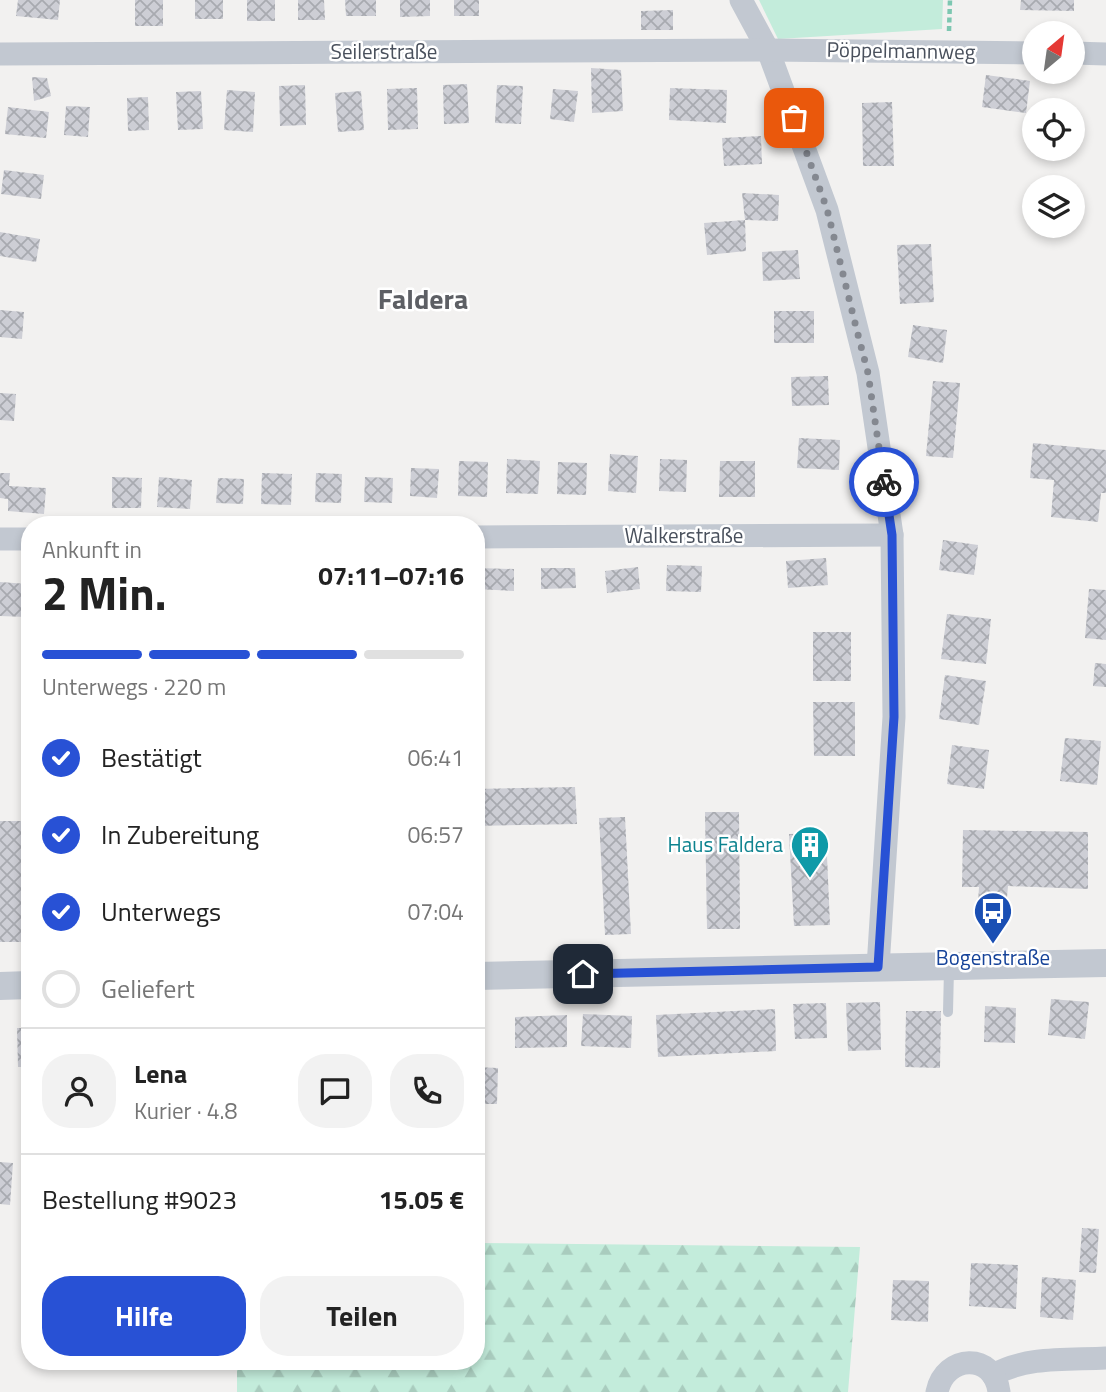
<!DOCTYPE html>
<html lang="de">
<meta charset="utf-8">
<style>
:root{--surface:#fff;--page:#f2f2f2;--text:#222;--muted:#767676;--line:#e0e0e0;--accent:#2851d5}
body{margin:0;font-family:"Titillium Web",sans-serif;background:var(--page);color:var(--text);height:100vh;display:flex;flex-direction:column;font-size:26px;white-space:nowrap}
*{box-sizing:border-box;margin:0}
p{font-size:23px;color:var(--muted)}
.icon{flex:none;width:38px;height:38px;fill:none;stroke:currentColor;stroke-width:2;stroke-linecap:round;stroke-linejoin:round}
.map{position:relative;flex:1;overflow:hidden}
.side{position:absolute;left:21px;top:516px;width:464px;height:854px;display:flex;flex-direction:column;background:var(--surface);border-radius:28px;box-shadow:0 4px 10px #0003}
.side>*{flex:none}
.needle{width:46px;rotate:29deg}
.fabs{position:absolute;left:1022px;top:21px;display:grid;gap:14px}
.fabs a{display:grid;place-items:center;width:63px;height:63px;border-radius:50%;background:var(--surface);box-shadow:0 4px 10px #0003;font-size:35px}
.pin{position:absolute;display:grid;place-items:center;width:60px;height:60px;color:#fff;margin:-30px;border-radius:14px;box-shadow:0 4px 10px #0006}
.courier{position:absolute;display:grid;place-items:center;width:70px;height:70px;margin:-35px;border:5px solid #2851d5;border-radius:50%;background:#fff;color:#222;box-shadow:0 2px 9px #0007}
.summary em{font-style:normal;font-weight:700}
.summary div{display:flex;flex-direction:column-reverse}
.summary{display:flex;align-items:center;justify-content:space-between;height:119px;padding:0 21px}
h1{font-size:46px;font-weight:700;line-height:52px}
.bar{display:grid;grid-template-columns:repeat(4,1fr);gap:10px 7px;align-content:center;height:84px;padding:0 21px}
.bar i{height:9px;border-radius:5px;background:var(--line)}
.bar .active{background:var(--accent)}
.bar p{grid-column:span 4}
.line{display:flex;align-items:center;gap:18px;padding:0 21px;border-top:2px solid var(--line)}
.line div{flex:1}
.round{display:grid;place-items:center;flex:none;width:74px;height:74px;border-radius:28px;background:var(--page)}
ol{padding:0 21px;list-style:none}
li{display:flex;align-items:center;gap:21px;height:77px}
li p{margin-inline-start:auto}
li .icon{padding:7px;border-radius:50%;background:var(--accent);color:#fff;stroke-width:4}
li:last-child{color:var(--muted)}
li i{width:38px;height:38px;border:4px solid var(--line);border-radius:50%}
.action{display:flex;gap:14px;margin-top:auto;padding:14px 21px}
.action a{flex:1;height:80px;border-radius:28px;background:var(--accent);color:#fff;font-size:28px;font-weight:700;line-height:80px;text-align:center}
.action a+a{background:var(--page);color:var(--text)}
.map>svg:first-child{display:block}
</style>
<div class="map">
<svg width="1106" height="1392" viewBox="0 0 1106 1392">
<defs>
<pattern id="forest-firs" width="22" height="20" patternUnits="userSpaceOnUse" patternTransform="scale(1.75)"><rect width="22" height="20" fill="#c3ecdb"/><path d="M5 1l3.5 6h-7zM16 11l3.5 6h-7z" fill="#a9ccbe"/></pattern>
<pattern id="building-cross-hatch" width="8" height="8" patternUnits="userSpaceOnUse" patternTransform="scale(1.75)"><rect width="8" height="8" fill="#cdced5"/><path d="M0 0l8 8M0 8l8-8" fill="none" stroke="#a8aab0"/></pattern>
</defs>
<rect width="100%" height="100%" fill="#f2f1f0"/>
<!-- grass -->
<path fill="#c3ecdb" d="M759 0H943L942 29 778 39Z"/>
<!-- forest -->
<path fill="url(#forest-firs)" d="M476 1243 860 1247 848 1392H237V1362H476Z"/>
<!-- building -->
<g fill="url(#building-cross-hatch)">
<path d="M18 0H60L58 20 16 16Z"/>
<rect x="135" y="0" width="28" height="26"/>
<rect x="195" y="0" width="28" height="19"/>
<rect x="247" y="0" width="28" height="21"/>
<path d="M298 0H324L325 20H298Z"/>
<path d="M345 0H376V16H346Z"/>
<path d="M400 0H430V16L400 17Z"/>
<rect x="454" y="0" width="25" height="16"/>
<path d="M1021 0H1074V11L1020 10Z"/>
<path d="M673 10V30H641V11Z"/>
<path d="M591 68 621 70 623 111 592 113Z"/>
<path d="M986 75 1030 81 1026 113 982 107Z"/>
<path d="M32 77 47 78 51 96 34 101Z"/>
<path d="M467 84 469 123 444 124 443 85Z"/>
<path d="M305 85 306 125 280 126 279 86Z"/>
<path d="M497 85 523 86 521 124 495 123Z"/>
<path d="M417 88 418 129 388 130 387 89Z"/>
<path d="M670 88 727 90 726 123 669 120Z"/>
<path d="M553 89 578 91 574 122 550 119Z"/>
<path d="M227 90 255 92 253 132 224 130Z"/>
<path d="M201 91 203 129 178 130 176 92Z"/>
<path d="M361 91 364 130 338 132 335 93Z"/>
<path d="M148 97 149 130 128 131 127 98Z"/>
<path d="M892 102 894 166H863L862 103Z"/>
<path d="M66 106 90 107 88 137 64 135Z"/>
<path d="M8 107 49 112 46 138 5 134Z"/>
<path d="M761 136 762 164 724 166 722 138Z"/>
<path d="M4 170 44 175 41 199 1 194Z"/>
<path d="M742 193 779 195 778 221 745 220Z"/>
<path d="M745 220 746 251 707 255 704 223Z"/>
<path d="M0 232 40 239 36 262 0 256Z"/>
<path d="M931 244 934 302 900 304 897 245Z"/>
<path d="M798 250 800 279 763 281 762 252Z"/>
<path d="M0 310 24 312 22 339 0 337Z"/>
<rect x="774" y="311" width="40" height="32"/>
<path d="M913 325 947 330 943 363 908 357Z"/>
<path d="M828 376 829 405 792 406 791 377Z"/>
<path d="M933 381 960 383 953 458 926 456Z"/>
<path d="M0 393 16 394 14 421 0 420Z"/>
<path d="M799 438 840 440 839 470 797 468Z"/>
<path d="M1033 443 1106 450V493H1101L1098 522 1051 517 1054 480 1030 478Z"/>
<path d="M610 454 638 456 636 493 608 491Z"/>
<path d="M507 459 540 461 538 494 506 493Z"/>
<path d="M660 459 687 460 686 492 659 491Z"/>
<path d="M459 461 488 462 487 497 458 496Z"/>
<path d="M720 461H755V497H719Z"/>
<path d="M558 462 587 463 586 495 557 494Z"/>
<path d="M411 468 439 469 437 498 410 496Z"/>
<path d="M0 473H10L9 486 46 488 44 514 8 511V499L0 498Z"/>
<path d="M262 473 292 474 291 505 261 504Z"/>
<path d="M316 473 342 474 341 503 315 502Z"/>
<path d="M112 477 142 478 141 508H112Z"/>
<path d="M159 477 192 480 190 509 157 507Z"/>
<path d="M365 477 393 478 392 503 364 502Z"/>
<path d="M218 478 244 479 243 504 216 503Z"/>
<path d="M943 540 978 545 974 575 939 570Z"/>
<path d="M826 558 828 585 788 588 786 561Z"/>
<path d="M667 565 702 566 701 592 666 591Z"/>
<path d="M638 567 640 589 607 593 605 571Z"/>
<path d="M478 568 514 569V591L477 589Z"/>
<path d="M541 568H575L576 588 541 589Z"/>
<path d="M0 582 28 584 26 617 0 616Z"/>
<path d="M1089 589 1106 590V640L1085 638Z"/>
<path d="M947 614 991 619 986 664 941 659Z"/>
<rect x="813" y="632" width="38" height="49"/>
<path d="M1095 663 1106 664V687L1093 686Z"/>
<path d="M945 675 986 681 979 725 939 719Z"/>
<path d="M813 702H855V756H814Z"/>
<path d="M1065 738 1101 741 1097 785 1060 781Z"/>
<path d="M952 745 989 750 984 789 947 784Z"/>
<path d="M575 787 577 824 476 826V789Z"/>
<path d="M705 812H739L740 929H707Z"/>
<path d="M625 817 631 934 605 935 599 818Z"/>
<path d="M0 821H23L21 942H0Z"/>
<path d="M963 830 1088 832V889L1008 886 1005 920 977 919 979 887H962Z"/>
<path d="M826 833 830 925 794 926 789 834Z"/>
<path d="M1051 999 1089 1002 1085 1039 1048 1035Z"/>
<path d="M880 1002 881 1050 848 1051 846 1003Z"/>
<path d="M826 1003 827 1038 795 1039 793 1004Z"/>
<path d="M985 1006 1016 1008 1015 1043 984 1042Z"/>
<path d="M775 1009 776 1051 658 1057 656 1015Z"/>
<path d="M906 1011H941L940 1068 905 1067Z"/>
<path d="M583 1014 632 1016 631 1048 581 1046Z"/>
<path d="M567 1015V1047L515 1048V1017Z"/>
<path d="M17 1028H30V1067H18Z"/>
<path d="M476 1067 498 1068 497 1104H476Z"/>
<path d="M0 1162 13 1163 10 1205 0 1204Z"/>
<path d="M1082 1228 1099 1229 1096 1273 1079 1272Z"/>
<path d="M971 1263 1018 1265 1016 1309 969 1306Z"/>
<path d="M1042 1277 1076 1280 1073 1320 1040 1317Z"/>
<path d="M893 1280 929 1281 928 1322 891 1320Z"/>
</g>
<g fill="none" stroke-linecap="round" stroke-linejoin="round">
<!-- path -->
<path stroke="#7dc7b1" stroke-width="4.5" stroke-dasharray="5 3.5" stroke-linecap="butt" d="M949 31 950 0"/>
<!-- service -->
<path stroke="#c2c8d1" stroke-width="10" d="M948 1012 949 969"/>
<!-- minor -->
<g stroke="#c2c8d1" stroke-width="23">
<path d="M741 0 768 50 827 210 868 373 892 535 894 717 878 967"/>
<path d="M1073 53 1106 54"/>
<path d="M0 54 768 50 1034 53"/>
<path d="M476 537 892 535"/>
<path d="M0 539H30"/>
<path d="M993 1375C1026 1356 1069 1360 1106 1358"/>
<path d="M937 1392C945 1354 994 1352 999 1392"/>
</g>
<!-- tertiary -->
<g stroke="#c2c8d1" stroke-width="28">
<path d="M476 976 1106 963"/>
<path d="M0 986 30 985"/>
</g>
</g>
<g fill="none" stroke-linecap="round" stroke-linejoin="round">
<!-- done -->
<path stroke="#848890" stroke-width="7" stroke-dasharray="0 12.6" d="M794 118 827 209 856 327 868 373 884 482"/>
<!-- route -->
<path stroke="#2851d5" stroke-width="9" d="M583 974 878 967 894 717 892 535 884 482"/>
</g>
<!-- icons -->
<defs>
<g id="building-pin" transform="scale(2.0125)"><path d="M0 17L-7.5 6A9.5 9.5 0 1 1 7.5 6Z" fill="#0f9aa8" stroke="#fff"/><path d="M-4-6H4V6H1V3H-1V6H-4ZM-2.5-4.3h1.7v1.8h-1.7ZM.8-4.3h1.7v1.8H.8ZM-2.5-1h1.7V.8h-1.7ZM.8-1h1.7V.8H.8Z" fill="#fff"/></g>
<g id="bus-pin" transform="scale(2.0125)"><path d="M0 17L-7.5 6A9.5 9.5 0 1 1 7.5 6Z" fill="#1a4fb4" stroke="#fff"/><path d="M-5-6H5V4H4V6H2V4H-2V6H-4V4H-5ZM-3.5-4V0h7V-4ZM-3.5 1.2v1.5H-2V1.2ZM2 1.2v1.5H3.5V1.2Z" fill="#fff"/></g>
</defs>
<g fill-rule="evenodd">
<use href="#building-pin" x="810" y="845"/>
<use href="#bus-pin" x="993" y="911"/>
</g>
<g text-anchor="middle" stroke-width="5" stroke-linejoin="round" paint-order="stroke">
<!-- street labels -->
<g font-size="21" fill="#49505c" stroke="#fff">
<text transform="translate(901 51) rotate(1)" y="7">Pöppelmannweg</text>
<text x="384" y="59">Seilerstraße</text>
<text x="684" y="543">Walkerstraße</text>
</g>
<!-- culture labels -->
<g font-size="21" fill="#0d838f" stroke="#fff" text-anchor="end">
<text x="783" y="852">Haus Faldera</text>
</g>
<!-- transit labels -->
<g font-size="21" fill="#164399" stroke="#fff">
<text x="993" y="965">Bogenstraße</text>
</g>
<!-- district labels -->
<g font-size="28" font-weight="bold" fill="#5d5f64" stroke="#fff">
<text x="423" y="309">Faldera</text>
</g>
</g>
</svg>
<div class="fabs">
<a><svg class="needle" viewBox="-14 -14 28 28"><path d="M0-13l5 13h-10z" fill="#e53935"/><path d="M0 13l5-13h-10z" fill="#767676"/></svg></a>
<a><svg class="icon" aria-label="locate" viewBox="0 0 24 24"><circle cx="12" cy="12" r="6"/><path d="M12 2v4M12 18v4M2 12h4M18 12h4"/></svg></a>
<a><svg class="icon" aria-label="layers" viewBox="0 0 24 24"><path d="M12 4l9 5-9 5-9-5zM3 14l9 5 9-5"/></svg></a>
</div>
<div class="pin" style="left:794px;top:118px;background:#ea580c"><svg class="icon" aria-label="bag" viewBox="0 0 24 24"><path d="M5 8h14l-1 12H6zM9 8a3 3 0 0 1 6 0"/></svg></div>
<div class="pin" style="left:583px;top:974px;background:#1f2937"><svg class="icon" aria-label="home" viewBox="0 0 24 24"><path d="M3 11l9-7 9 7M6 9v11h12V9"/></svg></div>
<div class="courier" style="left:884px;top:482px"><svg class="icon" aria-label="bike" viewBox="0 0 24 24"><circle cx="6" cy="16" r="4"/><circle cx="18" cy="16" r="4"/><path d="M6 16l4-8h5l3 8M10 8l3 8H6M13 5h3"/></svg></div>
<section class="side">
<div class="summary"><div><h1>2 Min.</h1><p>Ankunft in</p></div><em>07:11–07:16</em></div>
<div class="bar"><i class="active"></i><i class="active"></i><i class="active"></i><i></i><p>Unterwegs · 220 m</p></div>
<ol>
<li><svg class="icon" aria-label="check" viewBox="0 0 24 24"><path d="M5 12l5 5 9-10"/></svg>Bestätigt<p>06:41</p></li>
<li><svg class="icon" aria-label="check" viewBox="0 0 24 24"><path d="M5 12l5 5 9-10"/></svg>In Zubereitung<p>06:57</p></li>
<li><svg class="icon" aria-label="check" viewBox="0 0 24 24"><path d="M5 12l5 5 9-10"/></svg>Unterwegs<p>07:04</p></li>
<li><i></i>Geliefert</li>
</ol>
<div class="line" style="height:126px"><a class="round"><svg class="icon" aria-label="person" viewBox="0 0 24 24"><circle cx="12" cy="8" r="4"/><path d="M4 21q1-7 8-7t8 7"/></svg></a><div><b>Lena</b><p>Kurier · 4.8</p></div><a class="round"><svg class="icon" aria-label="chat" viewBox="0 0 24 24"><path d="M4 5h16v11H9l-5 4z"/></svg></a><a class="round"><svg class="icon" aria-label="phone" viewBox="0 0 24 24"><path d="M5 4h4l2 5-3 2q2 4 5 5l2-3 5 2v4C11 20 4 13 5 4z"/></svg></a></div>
<div class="line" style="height:91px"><div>Bestellung #9023</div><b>15.05 €</b></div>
<div class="action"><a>Hilfe</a><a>Teilen</a></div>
</section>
</div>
